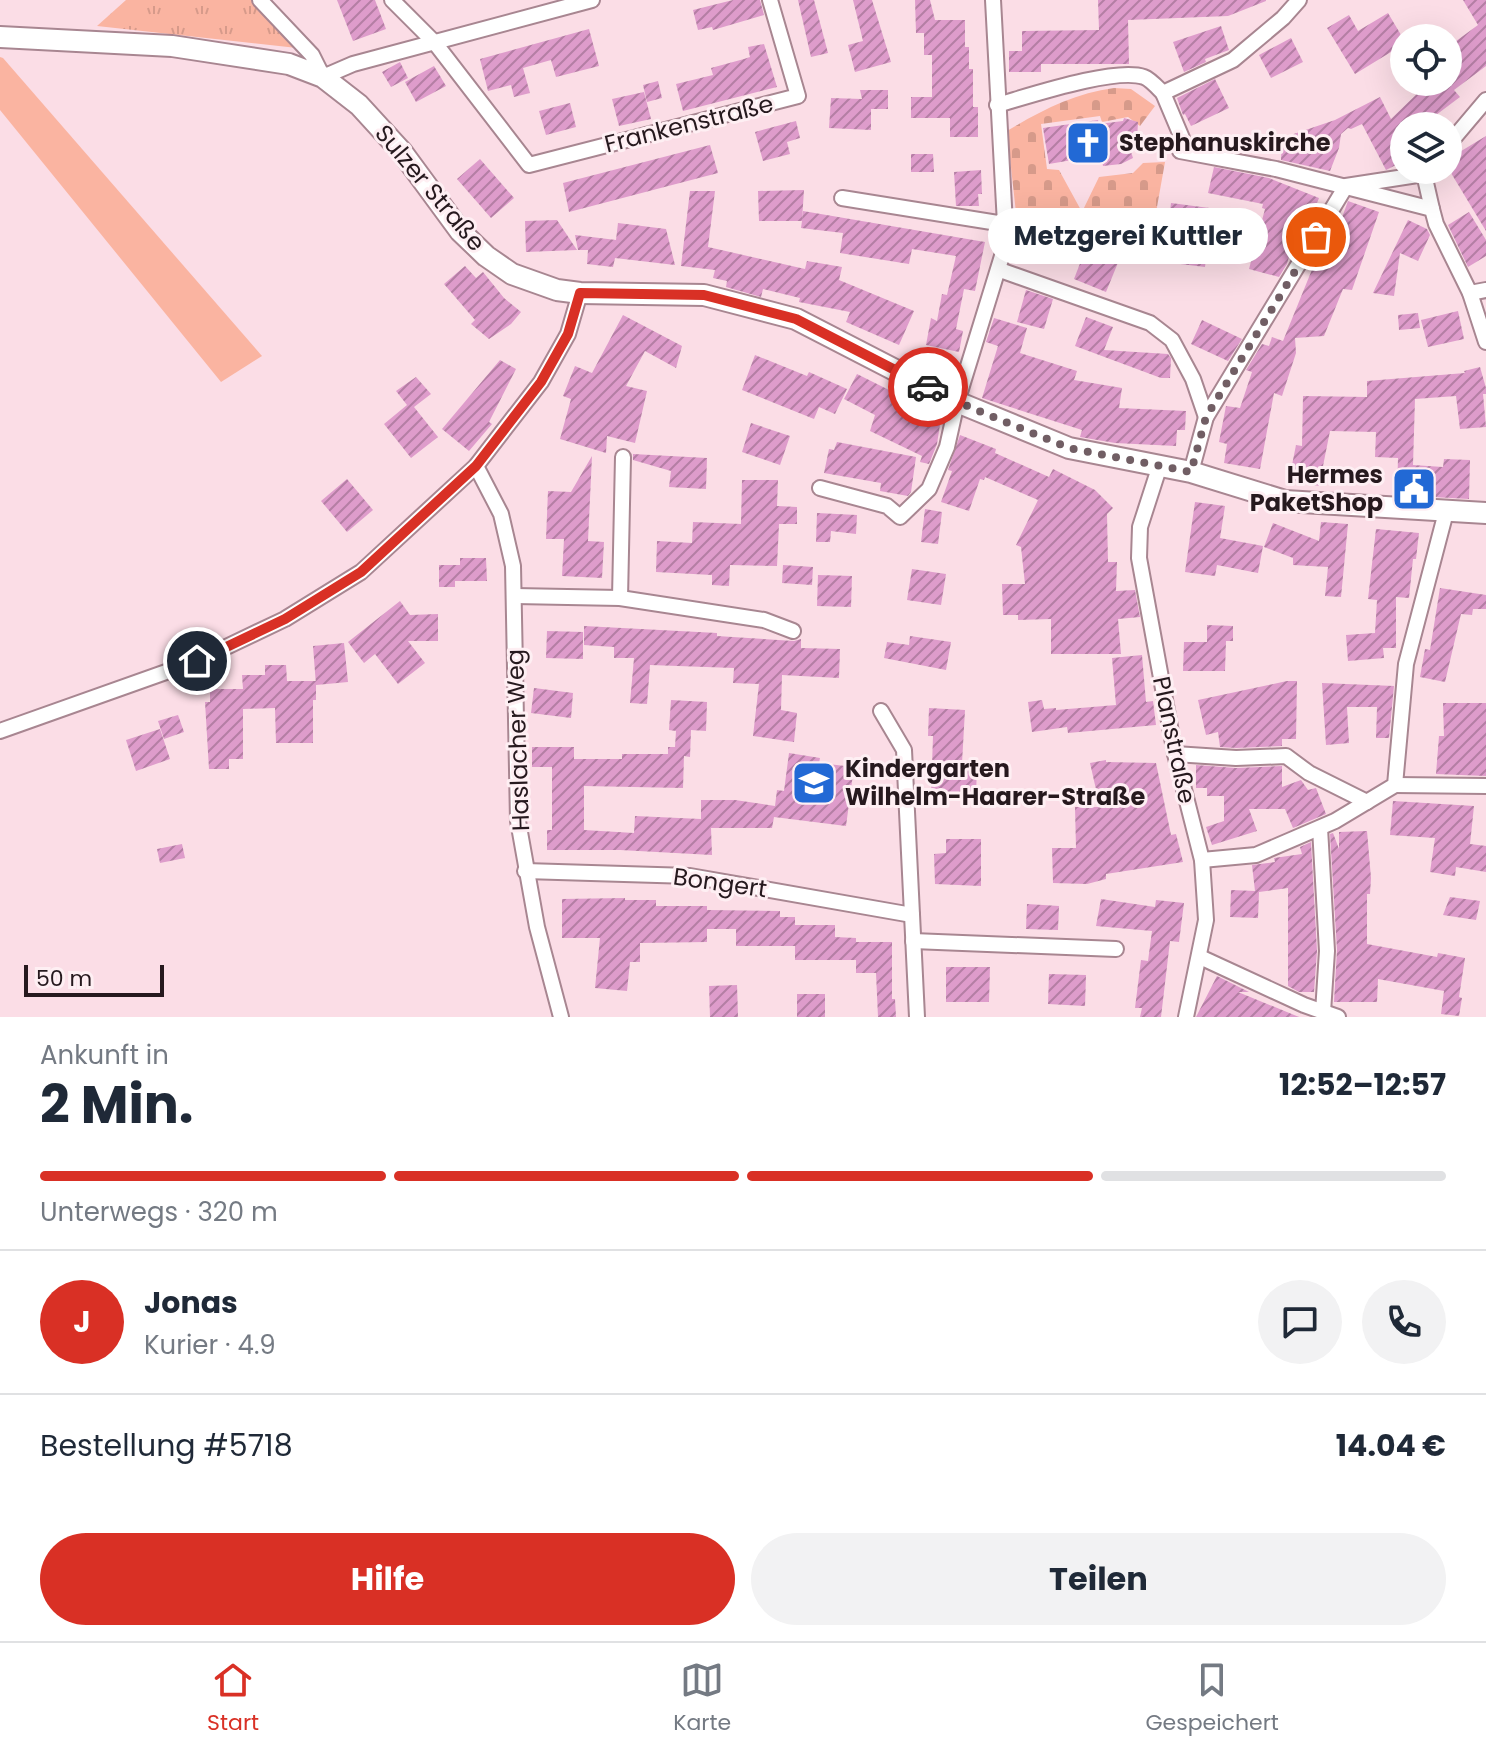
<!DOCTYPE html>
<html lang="de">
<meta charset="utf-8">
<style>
:root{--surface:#fff;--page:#f2f2f3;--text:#1f2937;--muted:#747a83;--line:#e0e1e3;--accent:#d93025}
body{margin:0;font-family:Poppins,sans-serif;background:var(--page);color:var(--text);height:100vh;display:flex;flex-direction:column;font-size:30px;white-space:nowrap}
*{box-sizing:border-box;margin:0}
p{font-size:26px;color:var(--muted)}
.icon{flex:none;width:44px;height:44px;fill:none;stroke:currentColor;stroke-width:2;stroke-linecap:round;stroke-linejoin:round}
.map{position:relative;height:1017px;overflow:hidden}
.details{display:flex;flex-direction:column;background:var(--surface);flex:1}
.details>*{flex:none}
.tools{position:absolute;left:1390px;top:24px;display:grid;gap:16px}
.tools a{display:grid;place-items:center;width:72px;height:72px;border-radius:50%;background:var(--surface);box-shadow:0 8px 32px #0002;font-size:40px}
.scale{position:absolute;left:24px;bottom:20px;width:140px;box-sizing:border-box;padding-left:8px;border:4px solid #26191e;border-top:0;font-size:22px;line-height:28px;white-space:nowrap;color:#26191e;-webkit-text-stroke:6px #feeff3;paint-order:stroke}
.pin{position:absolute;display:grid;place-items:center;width:68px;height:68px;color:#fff;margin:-34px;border:4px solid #fff;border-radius:50%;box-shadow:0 2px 8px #0007}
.courier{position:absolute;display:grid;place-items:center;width:80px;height:80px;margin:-40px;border:6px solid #d93025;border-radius:50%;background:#fff;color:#222;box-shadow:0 2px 10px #0007}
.bubble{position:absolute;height:56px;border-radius:28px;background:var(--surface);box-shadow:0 8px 32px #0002;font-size:26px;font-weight:700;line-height:56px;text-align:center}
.headline em{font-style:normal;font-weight:700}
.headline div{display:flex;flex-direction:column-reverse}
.headline{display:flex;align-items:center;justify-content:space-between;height:136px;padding:0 40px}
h1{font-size:52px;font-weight:700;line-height:60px}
.bar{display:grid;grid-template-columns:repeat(4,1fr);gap:12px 8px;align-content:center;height:96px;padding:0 40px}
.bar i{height:10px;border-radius:6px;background:var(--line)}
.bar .current{background:var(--accent)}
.bar p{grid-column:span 4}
.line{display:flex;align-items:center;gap:20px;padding:0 40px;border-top:2px solid var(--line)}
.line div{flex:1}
.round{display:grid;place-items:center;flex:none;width:84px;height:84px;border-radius:42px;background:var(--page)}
.primary-button{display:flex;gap:16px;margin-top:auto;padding:16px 40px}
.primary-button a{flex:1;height:92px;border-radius:48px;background:var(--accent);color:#fff;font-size:32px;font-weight:700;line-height:92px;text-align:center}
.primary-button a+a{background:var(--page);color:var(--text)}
.menu{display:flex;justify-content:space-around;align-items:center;height:112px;border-top:2px solid var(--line);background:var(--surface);font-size:22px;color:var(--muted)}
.menu a{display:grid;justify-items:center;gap:4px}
.menu .current{color:var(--accent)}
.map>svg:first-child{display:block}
</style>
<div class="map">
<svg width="1486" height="1017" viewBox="0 0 1486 1017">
<defs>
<pattern id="grass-tufts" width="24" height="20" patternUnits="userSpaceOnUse" patternTransform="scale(2)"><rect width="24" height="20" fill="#fab4a1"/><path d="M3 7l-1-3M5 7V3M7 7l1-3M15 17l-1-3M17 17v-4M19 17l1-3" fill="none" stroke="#d69a8a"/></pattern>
<pattern id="cemetery-stones" width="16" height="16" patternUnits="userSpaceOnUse" patternTransform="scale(2)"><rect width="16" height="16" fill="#fab4a1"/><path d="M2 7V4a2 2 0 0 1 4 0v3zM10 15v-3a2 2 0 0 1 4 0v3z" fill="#d69a8a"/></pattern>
<pattern id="building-hatch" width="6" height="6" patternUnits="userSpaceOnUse" patternTransform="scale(2)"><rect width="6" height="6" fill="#de9ccb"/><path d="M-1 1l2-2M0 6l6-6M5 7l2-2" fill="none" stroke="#b47ea4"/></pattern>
</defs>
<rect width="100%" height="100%" fill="#fbdde6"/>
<!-- grass -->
<path fill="url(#grass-tufts)" d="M126 0H251L297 48 97 26Z"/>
<!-- cemetery -->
<path fill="url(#cemetery-stones)" d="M1114 88 1131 89 1155 106 1140 126 1128 117 1102 122 1100 116 1041 124 1047 169 1059 170 1082 212 1099 177 1133 173 1143 163 1165 162 1152 235 1017 222 1007 131C1040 111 1075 93 1114 88Z"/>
<!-- garden -->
<path fill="#fab4a1" d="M0 57 3 58 262 356 221 382 0 110Z"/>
<!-- building -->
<g fill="url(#building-hatch)">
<path d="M337 0H375L386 29 353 41Z"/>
<path d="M733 0H760L764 15 713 30 712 27 698 30 693 10Z"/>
<path d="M798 0H814L828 53 811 57Z"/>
<path d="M853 0H872L891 62 855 72 848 45 863 41Z"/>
<path d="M915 0H930L935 20H965V47H969V69H973V107H978V137H950V118H911V97H932V55H924V33H916Z"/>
<path d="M1098 0H1266V1L1228 16 1128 20 1129 64H1041V72H1009V51H1022V31L1099 30Z"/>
<path d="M1463 0H1486V66L1454 90 1460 97 1432 118 1440 126H1404V161L1386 170 1362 124 1351 129 1348 128 1341 134 1339 148 1330 171 1281 160 1282 138 1335 120 1380 97 1391 119 1421 90 1415 82H1448V47L1478 25Z"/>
<path d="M1388 13 1404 40V44L1355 74 1327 28 1349 15 1358 31Z"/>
<path d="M1221 26 1229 50 1205 59 1206 62 1184 72 1173 42Z"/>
<path d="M589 29 599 66 556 77 551 60 523 68 530 93 514 97 511 85 488 91 480 59Z"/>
<path d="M1291 38 1303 62 1271 78 1259 55Z"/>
<path d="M764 44 777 87 683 111 676 84 713 75 711 68 744 59 750 57 748 47Z"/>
<path d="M400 62 408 78 391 87 382 72Z"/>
<path d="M434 66 446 86 416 102 405 82Z"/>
<path d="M1215 79 1229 108 1191 126 1185 114 1183 115 1177 98Z"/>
<path d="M658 81 662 98 647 102 643 85Z"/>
<path d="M860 90H888V109H871V130L829 128 831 98 862 99Z"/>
<path d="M644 92 651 119 619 126 612 99Z"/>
<path d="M570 103 576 127 546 135 539 111Z"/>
<path d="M1124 118 1138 122 1137 140 1127 139 1133 158 1121 164 1103 166 1101 155 1049 164 1043 128 1098 120 1099 124 1123 121Z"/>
<path d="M796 121 800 138 787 142 790 154 763 161 755 132Z"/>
<path d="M1486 136V231L1448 168V159Z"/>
<path d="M710 145 718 173 569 212 563 183Z"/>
<path d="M911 154H933L934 172H911Z"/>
<path d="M480 159 514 198 491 218 457 179Z"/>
<path d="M1214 167 1269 178 1319 198 1308 226 1298 222 1287 264 1279 277 1249 269 1265 209 1262 208 1263 204 1208 193Z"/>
<path d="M981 170 982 194H978L979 206H956L954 172Z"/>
<path d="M804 190 802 220 803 211 985 242 975 291 964 289 956 329 963 331 959 352 926 345 931 318 937 321 942 294 947 295 956 256 912 249 909 264 840 253 843 233 801 228 802 221H759L758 191Z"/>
<path d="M690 191H715L708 247 805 269 807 261 842 267 839 280 914 311 899 345 846 322 850 312 799 302 800 298 763 289 761 297 726 287 727 281 713 278 715 270 681 266Z"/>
<path d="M1348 201 1379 212 1352 290 1343 289 1324 336 1295 338 1296 353 1282 396 1274 393 1260 469 1224 463 1227 444 1219 442 1226 406 1240 408 1252 372 1246 370 1262 344 1269 346 1272 337 1283 341 1320 250 1329 253Z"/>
<path d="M1171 203 1217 209 1213 242 1208 241 1205 267 1164 262Z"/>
<path d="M1469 212 1486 240V256L1468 267 1448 225Z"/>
<path d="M557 220 577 250 526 252 525 221Z"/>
<path d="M1408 220 1427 229 1430 235 1418 261 1400 253 1394 296 1373 293Z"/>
<path d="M618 223 666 229 675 265 615 258 613 267 587 264 588 250H578L575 235 616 240Z"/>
<path d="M1091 235 1124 248 1106 292 1074 279Z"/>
<path d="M465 266 476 278 483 272 504 298 521 312 511 324 489 339 471 324 475 320 444 284Z"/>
<path d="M1026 290 1053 299 1044 329 1017 322Z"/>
<path d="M1458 311 1464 339 1428 347 1421 320Z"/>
<path d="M1418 313 1420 328 1399 330 1398 315Z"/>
<path d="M623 315 682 346 676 368 645 351 626 386 647 391 635 443 607 436 606 453 560 439 571 399 563 396 575 366 592 373Z"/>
<path d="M1086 317 1113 327 1104 350 1168 354 1171 358 1170 378H1161L1075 346Z"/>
<path d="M994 318 1027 328 1020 353 1077 371 1074 380 1122 388 1119 408 1186 411 1185 430H1177L1176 446 1115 443 1080 437 1082 430 982 398 998 346 986 342Z"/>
<path d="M1202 320 1242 339 1228 361 1191 344Z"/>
<path d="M755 355 807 376 809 372 847 389 835 414 819 407 814 419 742 390Z"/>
<path d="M500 360 516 369 489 422 492 424 469 451 442 429Z"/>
<path d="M1480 367 1486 388V394H1483L1486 427 1460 429 1456 396 1415 399 1413 465 1443 467 1444 459 1470 460 1469 499 1397 495 1398 458 1375 457 1376 432 1330 431 1319 486 1289 480 1296 445 1302 446 1303 396 1367 397V381L1465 373 1464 371Z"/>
<path d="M857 374 915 403 912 410 941 418 937 444 929 464 920 462 922 456 870 431 875 415 844 399Z"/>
<path d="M416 377 431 394 414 407 438 437 411 458 384 424 407 405 396 391Z"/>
<path d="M751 423 790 436 780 465 742 452Z"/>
<path d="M960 435 996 449 995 453 1049 477 1053 469 1095 490 1113 508 1107 514 1108 562H1117L1116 591 1135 590 1140 617 1118 619 1121 654H1051V619L1018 620V615H1003L1002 584H1025L1021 547 1016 545 1038 500 985 477 984 480 980 479 969 511 941 502 952 471 948 470Z"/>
<path d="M837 442 916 457 911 492 908 496 880 491 881 483 824 473 829 449 834 450Z"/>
<path d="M633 454 707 458 706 489 669 487 671 471 633 460Z"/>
<path d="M592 456 588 541 604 542 602 578 562 576 564 539H546L548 491 571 492Z"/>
<path d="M347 479 373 510 347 532 321 501Z"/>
<path d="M742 480H778L777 506 797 507V524H779L777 566 730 565 729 586 712 585V575L656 572 657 541 692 543 693 522 741 524Z"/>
<path d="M1195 502 1225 506 1220 538 1263 546 1258 573 1217 565 1215 576 1185 572Z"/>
<path d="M925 509 942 512 938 544 921 542Z"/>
<path d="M817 513 857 515 856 534 831 531 830 542H816Z"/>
<path d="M1321 522 1348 524 1341 597 1325 596 1328 567 1293 565V558L1264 547 1273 523 1319 541Z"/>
<path d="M1376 529 1419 533 1416 559H1413L1409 598 1396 597V648H1383L1384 658 1348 661 1346 635 1375 633 1377 600 1368 599Z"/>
<path d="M460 558H486L487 581H455V587H439V565H460Z"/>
<path d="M783 565 813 567 812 585 782 583Z"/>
<path d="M912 569 946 574 941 605 907 600Z"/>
<path d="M818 575 852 576 851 607 817 606Z"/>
<path d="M1440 588 1486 595V609H1473L1472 615 1461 614 1445 682 1420 677 1425 649 1430 650Z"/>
<path d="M400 601 410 615 438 614V641H408L425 663 398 684 375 654 364 663 348 642Z"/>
<path d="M1207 625 1233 626V641H1226L1225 671H1183L1184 642H1207Z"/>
<path d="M584 626 717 633V636L794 641 801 639V648L840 649 839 678 782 675 781 710 797 713 794 742 753 736 759 684 733 683 734 668 650 665 647 704 630 703 634 658H614V647L584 645Z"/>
<path d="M547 631 583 632V659L546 658Z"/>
<path d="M910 636 951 642 946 670 884 658 887 642 909 645Z"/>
<path d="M344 643 348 682 316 685 313 646Z"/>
<path d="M1142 655 1146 702 1153 701 1156 725 1068 733 1067 727 1032 732 1028 702 1042 700 1044 709 1056 708V710L1116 705 1112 658Z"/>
<path d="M265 665H286L287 681H316V700H313V743H276L275 708 243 709V759H229V769H209L205 702H210V689H243L242 675H265Z"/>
<path d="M1287 681H1297L1296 739H1282V746L1236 748 1220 747 1218 732 1206 735 1198 700Z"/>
<path d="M1322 683 1394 686 1389 738H1376L1377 707H1347L1349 743 1326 745Z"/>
<path d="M534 688 573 693 571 718 531 713Z"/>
<path d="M671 700 707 702 706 731 691 730 690 757 684 756 683 788 584 786V830L634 833 635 816 701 819V800H735L775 806 777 790 784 791 789 753 820 758 819 763 854 767 846 826 774 817 772 828H711L712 855 620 850H547V830H552V767H532V747H574V759H622V754H668V747H675L676 731 669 730Z"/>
<path d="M1443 703H1486V776L1436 774 1439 736H1444Z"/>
<path d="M929 708 965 710 962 763H977L976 797 931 795 933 736H928Z"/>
<path d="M178 715 184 732 164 739 158 721Z"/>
<path d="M160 729 170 759 136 771 126 740Z"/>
<path d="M1106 760V762L1156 763 1171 835 1176 834 1183 862 1106 874V879L1087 884 1053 883 1052 848H1076L1075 807H1100L1090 763Z"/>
<path d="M1196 765 1236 768 1282 766V787L1301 780 1308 790 1316 788 1326 814 1293 828 1285 809H1249L1257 831 1212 845 1206 827 1224 821V796H1207V788H1196Z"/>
<path d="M1393 801 1474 806 1470 844 1486 846V872L1456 867 1455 876 1430 872 1435 838 1390 835Z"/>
<path d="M1367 831 1371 878 1370 894H1367V944L1437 957 1438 953 1465 958 1459 997 1462 998 1459 1016 1441 1014 1444 991 1378 979 1377 1002H1334L1337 950 1330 834 1333 833 1339 849V832Z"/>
<path d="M946 839H981V886L935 884 934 854 946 853Z"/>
<path d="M1311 842 1317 951 1314 992H1299L1288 986V888L1259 892 1258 918 1230 917 1231 890 1255 891 1252 865 1275 862 1274 858 1302 854 1300 847Z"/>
<path d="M182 844 185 858 160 863 157 849Z"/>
<path d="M1450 897 1480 901 1476 920 1443 915Z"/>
<path d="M625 898V900H656V906H707V910L780 911V917H795V925H835V937L856 938V942H892V999H895L896 1017H878L876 973H856V960H795V946H736V929H707V942L640 943V962H630L627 991 595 988 600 938H562V899Z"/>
<path d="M1101 899 1155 907 1156 900 1184 903 1179 942 1170 941 1161 1017H1140L1142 1008H1135L1141 960 1148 961 1152 931 1096 926Z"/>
<path d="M1027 904 1059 906 1058 930 1026 929Z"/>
<path d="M946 967H990L989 1002H946Z"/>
<path d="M1049 974 1086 975 1085 1006 1048 1004Z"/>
<path d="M1217 976 1249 992H1238L1299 1017H1196Z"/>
<path d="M737 985 738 1017H710L709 986Z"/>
<rect x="797" y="994" width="28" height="23"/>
</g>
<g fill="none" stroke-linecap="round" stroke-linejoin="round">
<!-- street casing -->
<g stroke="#a88691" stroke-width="18">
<g id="street">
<path d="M260 0 312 55 323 77 353 64 592 0"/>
<path d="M392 0 435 43 529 165 798 96 770 0"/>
<path d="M1163 93 1182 138 1180 151 1276 169 1432 209 1436 224 1470 293 1486 342"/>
<path d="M997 105C1029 96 1115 67 1144 77 1150 79 1158 88 1163 93L1233 60 1283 18 1299 0"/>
<path d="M1448 145 1486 100"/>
<path d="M1424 174 1432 209"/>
<path d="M842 198 1004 224"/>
<path d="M1000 270 1150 323 1172 340 1193 379 1206 417"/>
<path d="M1470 293 1486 290"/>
<path d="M1160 465 1140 527 1139 558 1175 754 1202 860 1206 920 1186 1017"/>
<path d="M476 466 501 514 513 566 518 821 537 927 561 1017"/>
<path d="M1191 472 1206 417 1346 186 1424 174 1428 170"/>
<path d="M820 488 887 506 900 517 929 489 947 447 957 402 1006 243 993 0"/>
<path d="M515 596 620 598 764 620 793 631"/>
<path d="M620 598 623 457"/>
<path d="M881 711 904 750 917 1017"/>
<path d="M0 731 197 661 285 619 361 572 476 466 541 382 568 334 580 293"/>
<path d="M1175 754 1236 758 1286 756 1309 773 1367 802"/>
<path d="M1395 785 1486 786"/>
<path d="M1320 828 1327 951 1323 1012"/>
<path d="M1202 860 1256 855 1335 821 1395 785 1406 664 1446 512"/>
<path d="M525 871 690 876 912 915"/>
<path d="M913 941 1116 949"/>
<path d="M1200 957 1304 1005 1338 1017"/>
</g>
</g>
<!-- secondary casing -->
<g stroke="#a88691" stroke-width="24">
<path id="secondary" d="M0 37 172 46 289 64 323 77 359 105 402 152 460 231 486 256 512 274 557 290 580 293 704 295 796 319 957 402 1069 448 1191 472 1285 501 1486 513"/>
</g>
<!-- street -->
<use href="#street" stroke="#fff" stroke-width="14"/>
<!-- secondary -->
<use href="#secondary" stroke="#fff" stroke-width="20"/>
</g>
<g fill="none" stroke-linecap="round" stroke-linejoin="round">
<!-- done -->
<path stroke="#715e64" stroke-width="8" stroke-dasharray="0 14.4" d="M928 387 974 409 1069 448 1191 472 1206 417 1316 237"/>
<!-- route -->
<path stroke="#d93025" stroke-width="10" d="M197 661 285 619 361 572 476 466 541 382 568 334 580 293 704 295 796 319 928 387"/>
</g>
<!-- icons -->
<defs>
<g id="church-square" transform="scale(2.3)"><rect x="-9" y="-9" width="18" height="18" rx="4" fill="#2269d5" stroke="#feeff3"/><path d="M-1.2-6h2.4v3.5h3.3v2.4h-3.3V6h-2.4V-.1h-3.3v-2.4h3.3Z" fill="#fff"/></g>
<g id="civic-square" transform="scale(2.3)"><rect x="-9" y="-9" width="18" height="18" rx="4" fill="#2269d5" stroke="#feeff3"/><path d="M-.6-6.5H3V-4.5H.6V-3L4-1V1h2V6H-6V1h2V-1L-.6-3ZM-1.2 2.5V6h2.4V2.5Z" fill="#fff"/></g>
<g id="school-square" transform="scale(2.3)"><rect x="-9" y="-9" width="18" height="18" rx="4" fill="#2269d5" stroke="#feeff3"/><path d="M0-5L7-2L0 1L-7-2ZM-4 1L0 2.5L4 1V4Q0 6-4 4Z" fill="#fff"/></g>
</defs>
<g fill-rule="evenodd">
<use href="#church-square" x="1088" y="143"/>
<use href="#civic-square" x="1414" y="489"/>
<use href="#school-square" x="814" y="783"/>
</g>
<g text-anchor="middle" stroke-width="6" stroke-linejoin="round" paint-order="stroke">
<!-- street labels -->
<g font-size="24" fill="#26191e" stroke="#feeff3">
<text transform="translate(689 124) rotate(-14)" y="8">Frankenstraße</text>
<text transform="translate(430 188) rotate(50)" y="8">Sulzer Straße</text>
<text transform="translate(518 740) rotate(-92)" y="8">Haslacher Weg</text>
<text transform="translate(1174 740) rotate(78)" y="8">Planstraße</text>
<text transform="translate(720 883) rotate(8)" y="8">Bongert</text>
</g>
<!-- poi labels -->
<g font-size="24" font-weight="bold" fill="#26191e" stroke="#feeff3" text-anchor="start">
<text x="1119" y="151">Stephanuskirche</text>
<text x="1383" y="483" text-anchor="end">Hermes<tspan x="1383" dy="28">PaketShop</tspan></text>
<text x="845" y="777">Kindergarten<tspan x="845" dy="28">Wilhelm-Haarer-Straße</tspan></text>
</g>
</g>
</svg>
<div class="tools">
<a><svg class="icon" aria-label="locate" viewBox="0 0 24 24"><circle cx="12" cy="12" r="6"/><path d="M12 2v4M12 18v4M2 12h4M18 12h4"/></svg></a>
<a><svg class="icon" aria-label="layers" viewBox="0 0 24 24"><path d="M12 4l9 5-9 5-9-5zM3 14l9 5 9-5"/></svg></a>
</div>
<div class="scale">50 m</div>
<div class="pin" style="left:1316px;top:237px;background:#ea580c"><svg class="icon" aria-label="bag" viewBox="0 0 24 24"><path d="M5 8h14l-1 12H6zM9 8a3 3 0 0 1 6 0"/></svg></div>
<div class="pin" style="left:197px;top:661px;background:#1f2937"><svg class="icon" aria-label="home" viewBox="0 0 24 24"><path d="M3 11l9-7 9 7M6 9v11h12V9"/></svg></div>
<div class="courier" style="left:928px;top:387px"><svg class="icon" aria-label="car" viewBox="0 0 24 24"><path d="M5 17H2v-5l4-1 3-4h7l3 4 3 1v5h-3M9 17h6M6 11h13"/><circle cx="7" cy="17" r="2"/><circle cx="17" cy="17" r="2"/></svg></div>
<div class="bubble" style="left:988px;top:208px;width:280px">Metzgerei Kuttler</div>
</div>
<section class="details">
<div class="headline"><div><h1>2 Min.</h1><p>Ankunft in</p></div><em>12:52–12:57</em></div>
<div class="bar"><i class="current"></i><i class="current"></i><i class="current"></i><i></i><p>Unterwegs · 320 m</p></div>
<div class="line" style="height:144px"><b class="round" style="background:var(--accent);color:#fff">J</b><div><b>Jonas</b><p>Kurier · 4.9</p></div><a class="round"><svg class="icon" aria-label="chat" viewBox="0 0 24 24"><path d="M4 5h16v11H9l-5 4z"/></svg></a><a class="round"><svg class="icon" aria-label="phone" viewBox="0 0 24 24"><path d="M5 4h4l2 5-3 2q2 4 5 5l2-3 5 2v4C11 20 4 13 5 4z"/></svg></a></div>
<div class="line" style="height:104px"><div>Bestellung #5718</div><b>14.04 €</b></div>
<div class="primary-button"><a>Hilfe</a><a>Teilen</a></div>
</section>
<nav class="menu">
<a class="current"><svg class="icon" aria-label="home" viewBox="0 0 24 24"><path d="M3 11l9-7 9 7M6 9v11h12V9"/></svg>Start</a>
<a><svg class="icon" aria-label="map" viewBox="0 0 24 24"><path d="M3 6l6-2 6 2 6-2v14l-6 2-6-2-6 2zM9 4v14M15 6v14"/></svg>Karte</a>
<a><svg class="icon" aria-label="saved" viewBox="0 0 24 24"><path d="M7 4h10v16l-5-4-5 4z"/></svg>Gespeichert</a>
</nav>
